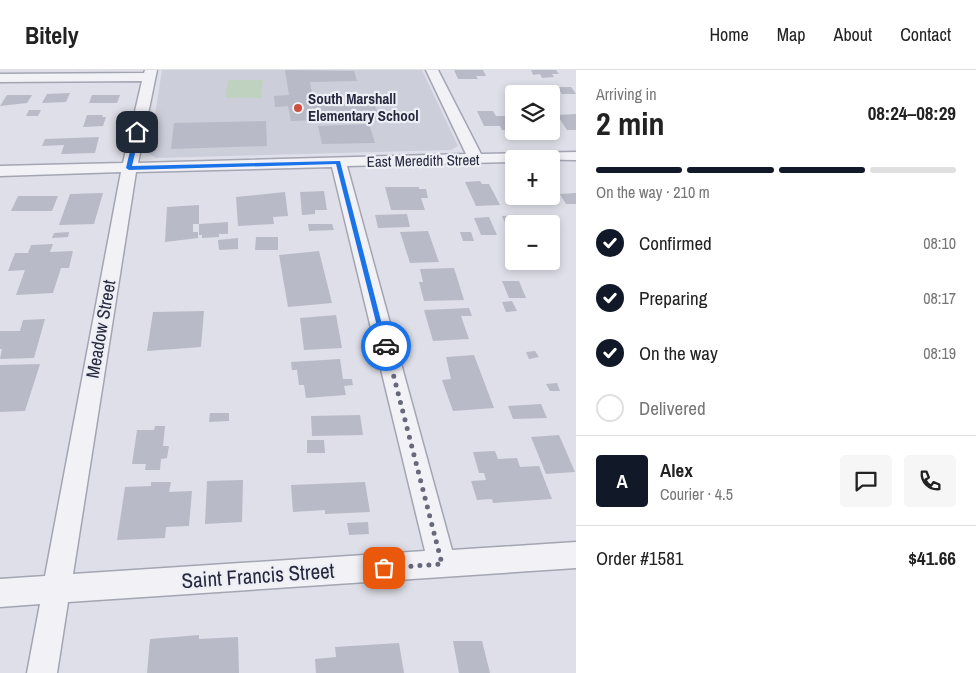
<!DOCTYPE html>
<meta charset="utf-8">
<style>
:root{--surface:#fff;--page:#f6f6f6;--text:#222;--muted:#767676;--line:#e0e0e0;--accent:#111827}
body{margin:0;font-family:"Archivo Narrow",sans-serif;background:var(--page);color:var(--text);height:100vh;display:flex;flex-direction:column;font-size:19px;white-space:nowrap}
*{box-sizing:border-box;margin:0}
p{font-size:16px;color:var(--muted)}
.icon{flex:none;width:28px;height:28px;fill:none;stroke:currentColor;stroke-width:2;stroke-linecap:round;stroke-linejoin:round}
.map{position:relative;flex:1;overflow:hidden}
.side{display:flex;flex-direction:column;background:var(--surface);width:400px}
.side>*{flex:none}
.controls{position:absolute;left:505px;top:15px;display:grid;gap:10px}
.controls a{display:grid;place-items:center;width:55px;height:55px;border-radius:5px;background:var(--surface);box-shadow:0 2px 8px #0003;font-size:25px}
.pin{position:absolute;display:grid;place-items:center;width:42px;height:42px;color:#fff;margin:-21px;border-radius:10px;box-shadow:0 2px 8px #0006}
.courier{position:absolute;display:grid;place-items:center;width:50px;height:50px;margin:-25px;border:4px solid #1a73e8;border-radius:50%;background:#fff;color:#222;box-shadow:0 1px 6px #0007}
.head em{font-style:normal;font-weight:700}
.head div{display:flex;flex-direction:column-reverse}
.head{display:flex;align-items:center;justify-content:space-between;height:85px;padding:0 20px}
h1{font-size:32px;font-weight:700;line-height:38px}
.bar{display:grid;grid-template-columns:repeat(4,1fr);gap:8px 5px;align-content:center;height:60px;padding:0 20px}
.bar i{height:6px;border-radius:4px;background:var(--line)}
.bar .selected{background:var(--accent)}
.bar p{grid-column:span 4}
.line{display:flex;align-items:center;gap:12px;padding:0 20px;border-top:1px solid var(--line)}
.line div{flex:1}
.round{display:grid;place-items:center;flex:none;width:52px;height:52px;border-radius:5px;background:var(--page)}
ol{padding:0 20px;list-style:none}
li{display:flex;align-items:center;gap:15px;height:55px}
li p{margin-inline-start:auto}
li .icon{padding:5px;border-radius:50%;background:var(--accent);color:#fff;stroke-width:4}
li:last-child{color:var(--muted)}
li i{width:28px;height:28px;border:2px solid var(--line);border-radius:50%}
header{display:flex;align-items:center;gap:30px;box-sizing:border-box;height:70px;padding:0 25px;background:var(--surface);border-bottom:1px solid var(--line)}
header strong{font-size:24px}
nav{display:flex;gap:28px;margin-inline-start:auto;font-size:18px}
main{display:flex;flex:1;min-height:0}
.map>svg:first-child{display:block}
</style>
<header>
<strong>Bitely</strong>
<nav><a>Home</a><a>Map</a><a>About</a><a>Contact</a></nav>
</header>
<main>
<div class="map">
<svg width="576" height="603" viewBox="0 0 576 603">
<rect width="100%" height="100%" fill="#dedfe8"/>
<!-- built -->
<path fill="#ccceda" d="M162 0H422L458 76 451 80 156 88 149 84Z"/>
<!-- green -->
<path fill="#bfd2bf" d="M228 10H263L261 28H225Z"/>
<!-- building -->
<g fill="#b8bac7">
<path d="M285 0 354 1 357 11 310 12 314 35 374 34 380 48 291 51 288 36 275 37 274 26 289 25Z"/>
<path d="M454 0H483L486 6H476L478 9H458Z"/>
<path d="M531 0H556L559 4H552L554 7 542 8 540 4 533 5Z"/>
<path d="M557 17H571L576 24H562Z"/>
<path d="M70 23 66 32 42 33 47 24Z"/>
<path d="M7 25H32L27 33 0 36Z"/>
<path d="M92 25H120L117 33H89Z"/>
<path d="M29 40H41L38 46H26Z"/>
<path d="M477 41H493L496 46H514V60H502L500 56H484Z"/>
<path d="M576 44V60H567L557 45Z"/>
<path d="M87 45H103L102 47H106L103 56 83 57Z"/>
<path d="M266 51 267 76 171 79 174 53Z"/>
<path d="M369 54 375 73 322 74 318 56Z"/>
<path d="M99 67 95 83 61 84 64 75 42 76 45 69Z"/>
<path d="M480 111 482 114H489L500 135 476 136 465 112Z"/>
<path d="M385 117H419V119H426L428 128H421L425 140H391Z"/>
<path d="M324 121 327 140H315V144L302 145 300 122Z"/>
<path d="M285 122 288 146 273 147 274 154 238 156 236 127Z"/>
<path d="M103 123 94 154 59 155 70 124Z"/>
<path d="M576 123V134H566L560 124Z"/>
<path d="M18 126H58L52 141H11Z"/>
<path d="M199 135V154L228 152V164H219V167L202 168V165H199V154H193V162H198V168L165 172 167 137Z"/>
<path d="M407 144 410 157 378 158 375 145Z"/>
<path d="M529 145 534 154H514V174L502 146Z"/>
<path d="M489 147 497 165H481L474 148Z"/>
<path d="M308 154H332L334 160 309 161Z"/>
<path d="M428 161 439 192 410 193 400 162Z"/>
<path d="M69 162 68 167 52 168 54 163Z"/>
<path d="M460 162H471L474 171H463Z"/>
<path d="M256 167H278V180H255Z"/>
<path d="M238 168V179L219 180 218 170Z"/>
<path d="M53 174 50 182 73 181 69 198H61L53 223 16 225 25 200 8 201 15 183H28L31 175Z"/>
<path d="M319 181 332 233 288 237 279 185Z"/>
<path d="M454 198 464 230 424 231 419 212H423L420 199Z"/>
<path d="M502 211H519L526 228H509Z"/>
<path d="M512 231 517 241 506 242 502 232Z"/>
<path d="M469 238 472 246H461L469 269 433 271 424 240Z"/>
<path d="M204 241 201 277 147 281 153 242Z"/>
<path d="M336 245 342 278 304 280 300 248Z"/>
<path d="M45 249 34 288 0 289 2 279H0V261H20L23 250Z"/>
<path d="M535 281 539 287 529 289 526 282Z"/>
<path d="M474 285 494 338 453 341 442 310 451 309 446 287Z"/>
<path d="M340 289 343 309H352L353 315 344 316 346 325 306 328 304 315H299L297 300H292L291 292Z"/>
<path d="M40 294 25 341 0 342V295Z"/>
<path d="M557 313 560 321H550L546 314Z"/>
<path d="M541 334 547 348 513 349 508 336Z"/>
<path d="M210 343H229V351L209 352Z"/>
<path d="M360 345 363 365 312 366 311 346Z"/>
<path d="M155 356H165L163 376H169L167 388 161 389 160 400H145L146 394H132L137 360H154Z"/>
<path d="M559 365 575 402 546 404 531 367Z"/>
<path d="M307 370H324L325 383H307Z"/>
<path d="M495 381 498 389 517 388 520 397 539 396 552 429 493 433 492 429 477 430 471 411 486 410 484 403H479L473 382Z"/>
<path d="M243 410 242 452 205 454 207 411Z"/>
<path d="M151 412H171L169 422 192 421 189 456 166 457 165 468 117 470 125 417 151 416Z"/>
<path d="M365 412 370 442 325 444V440L293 442 291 415Z"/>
<path d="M368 452 369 464 349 465 347 453Z"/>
<path d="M199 565V569L238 567 239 603H147L150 569Z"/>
<path d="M453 571H482L490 603H459Z"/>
<path d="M399 573 404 603H316L315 589 336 587 335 577Z"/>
</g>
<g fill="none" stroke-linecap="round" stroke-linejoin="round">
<!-- minor casing -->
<g stroke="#a3a5b2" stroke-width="3">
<path id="minor" d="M145 0H157L138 93 466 84 426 0H438L481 84 576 82V90L514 89V92L347 96 452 480 576 472V498L68 532 57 603H27L40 534 0 537V509L45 506 121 102 0 106V96L123 93 142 11 0 12V4L144 3ZM332 97 425 481 73 504 136 102Z"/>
</g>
<!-- minor -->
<use href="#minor" fill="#f1f1f6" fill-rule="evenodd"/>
</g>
<!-- route -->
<path fill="#1a73e8" d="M135 60 140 62 132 96 340 91 388 278 382 276 336 94 129 100 126 98Z"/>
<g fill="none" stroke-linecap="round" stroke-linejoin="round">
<!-- done -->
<path stroke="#67697a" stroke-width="5" stroke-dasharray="0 9" d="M384 498 442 494 386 276"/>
</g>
<!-- markers -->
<circle fill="#cf5041" stroke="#edeff5" stroke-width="2" cx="298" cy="38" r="5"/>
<g text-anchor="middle" stroke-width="4.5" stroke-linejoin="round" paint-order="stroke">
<!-- far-poi labels -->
<g font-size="15" font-weight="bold" fill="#272a3f" stroke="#edeff5" text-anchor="start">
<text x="308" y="34">South Marshall<tspan x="308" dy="17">Elementary School</tspan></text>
</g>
<!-- far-street labels -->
<g font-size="15" fill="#272a3f" stroke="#edeff5">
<text transform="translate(423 91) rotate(-1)" y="5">East Meredith Street</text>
</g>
<!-- street labels -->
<g font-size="18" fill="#272a3f" stroke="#edeff5">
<text transform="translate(101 259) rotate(-80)" y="6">Meadow Street</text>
</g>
<!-- near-street labels -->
<g font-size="21" fill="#272a3f" stroke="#edeff5">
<text transform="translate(258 506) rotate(-4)" y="7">Saint Francis Street</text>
</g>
</g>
</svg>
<div class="controls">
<a><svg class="icon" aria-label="layers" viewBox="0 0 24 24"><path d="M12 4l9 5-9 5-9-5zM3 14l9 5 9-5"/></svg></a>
<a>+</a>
<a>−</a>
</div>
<div class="pin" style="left:384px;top:498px;background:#ea580c"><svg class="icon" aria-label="bag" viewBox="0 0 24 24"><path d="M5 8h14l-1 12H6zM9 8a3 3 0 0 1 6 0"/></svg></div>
<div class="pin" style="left:137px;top:62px;background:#1f2937"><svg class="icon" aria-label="home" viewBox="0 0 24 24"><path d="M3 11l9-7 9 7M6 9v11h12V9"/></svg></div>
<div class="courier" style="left:386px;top:276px"><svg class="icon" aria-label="car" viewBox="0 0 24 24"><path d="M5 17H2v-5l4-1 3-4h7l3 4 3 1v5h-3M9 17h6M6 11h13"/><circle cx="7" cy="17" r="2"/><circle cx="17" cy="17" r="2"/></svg></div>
</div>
<section class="side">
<div class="head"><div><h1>2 min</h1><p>Arriving in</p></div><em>08:24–08:29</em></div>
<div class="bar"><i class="selected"></i><i class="selected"></i><i class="selected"></i><i></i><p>On the way · 210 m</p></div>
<ol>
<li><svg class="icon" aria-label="check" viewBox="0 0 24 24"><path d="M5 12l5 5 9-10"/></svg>Confirmed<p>08:10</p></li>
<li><svg class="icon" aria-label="check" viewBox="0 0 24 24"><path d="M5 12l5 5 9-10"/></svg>Preparing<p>08:17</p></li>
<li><svg class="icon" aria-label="check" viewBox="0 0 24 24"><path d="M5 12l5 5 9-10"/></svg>On the way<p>08:19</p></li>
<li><i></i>Delivered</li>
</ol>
<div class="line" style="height:90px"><b class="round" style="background:var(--accent);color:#fff">A</b><div><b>Alex</b><p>Courier · 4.5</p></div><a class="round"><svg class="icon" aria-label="chat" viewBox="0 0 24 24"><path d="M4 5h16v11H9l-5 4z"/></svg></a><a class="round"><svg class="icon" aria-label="phone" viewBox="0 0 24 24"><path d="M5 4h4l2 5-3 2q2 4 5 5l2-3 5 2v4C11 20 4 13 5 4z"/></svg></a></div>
<div class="line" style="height:65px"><div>Order #1581</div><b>$41.66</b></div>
</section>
</main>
